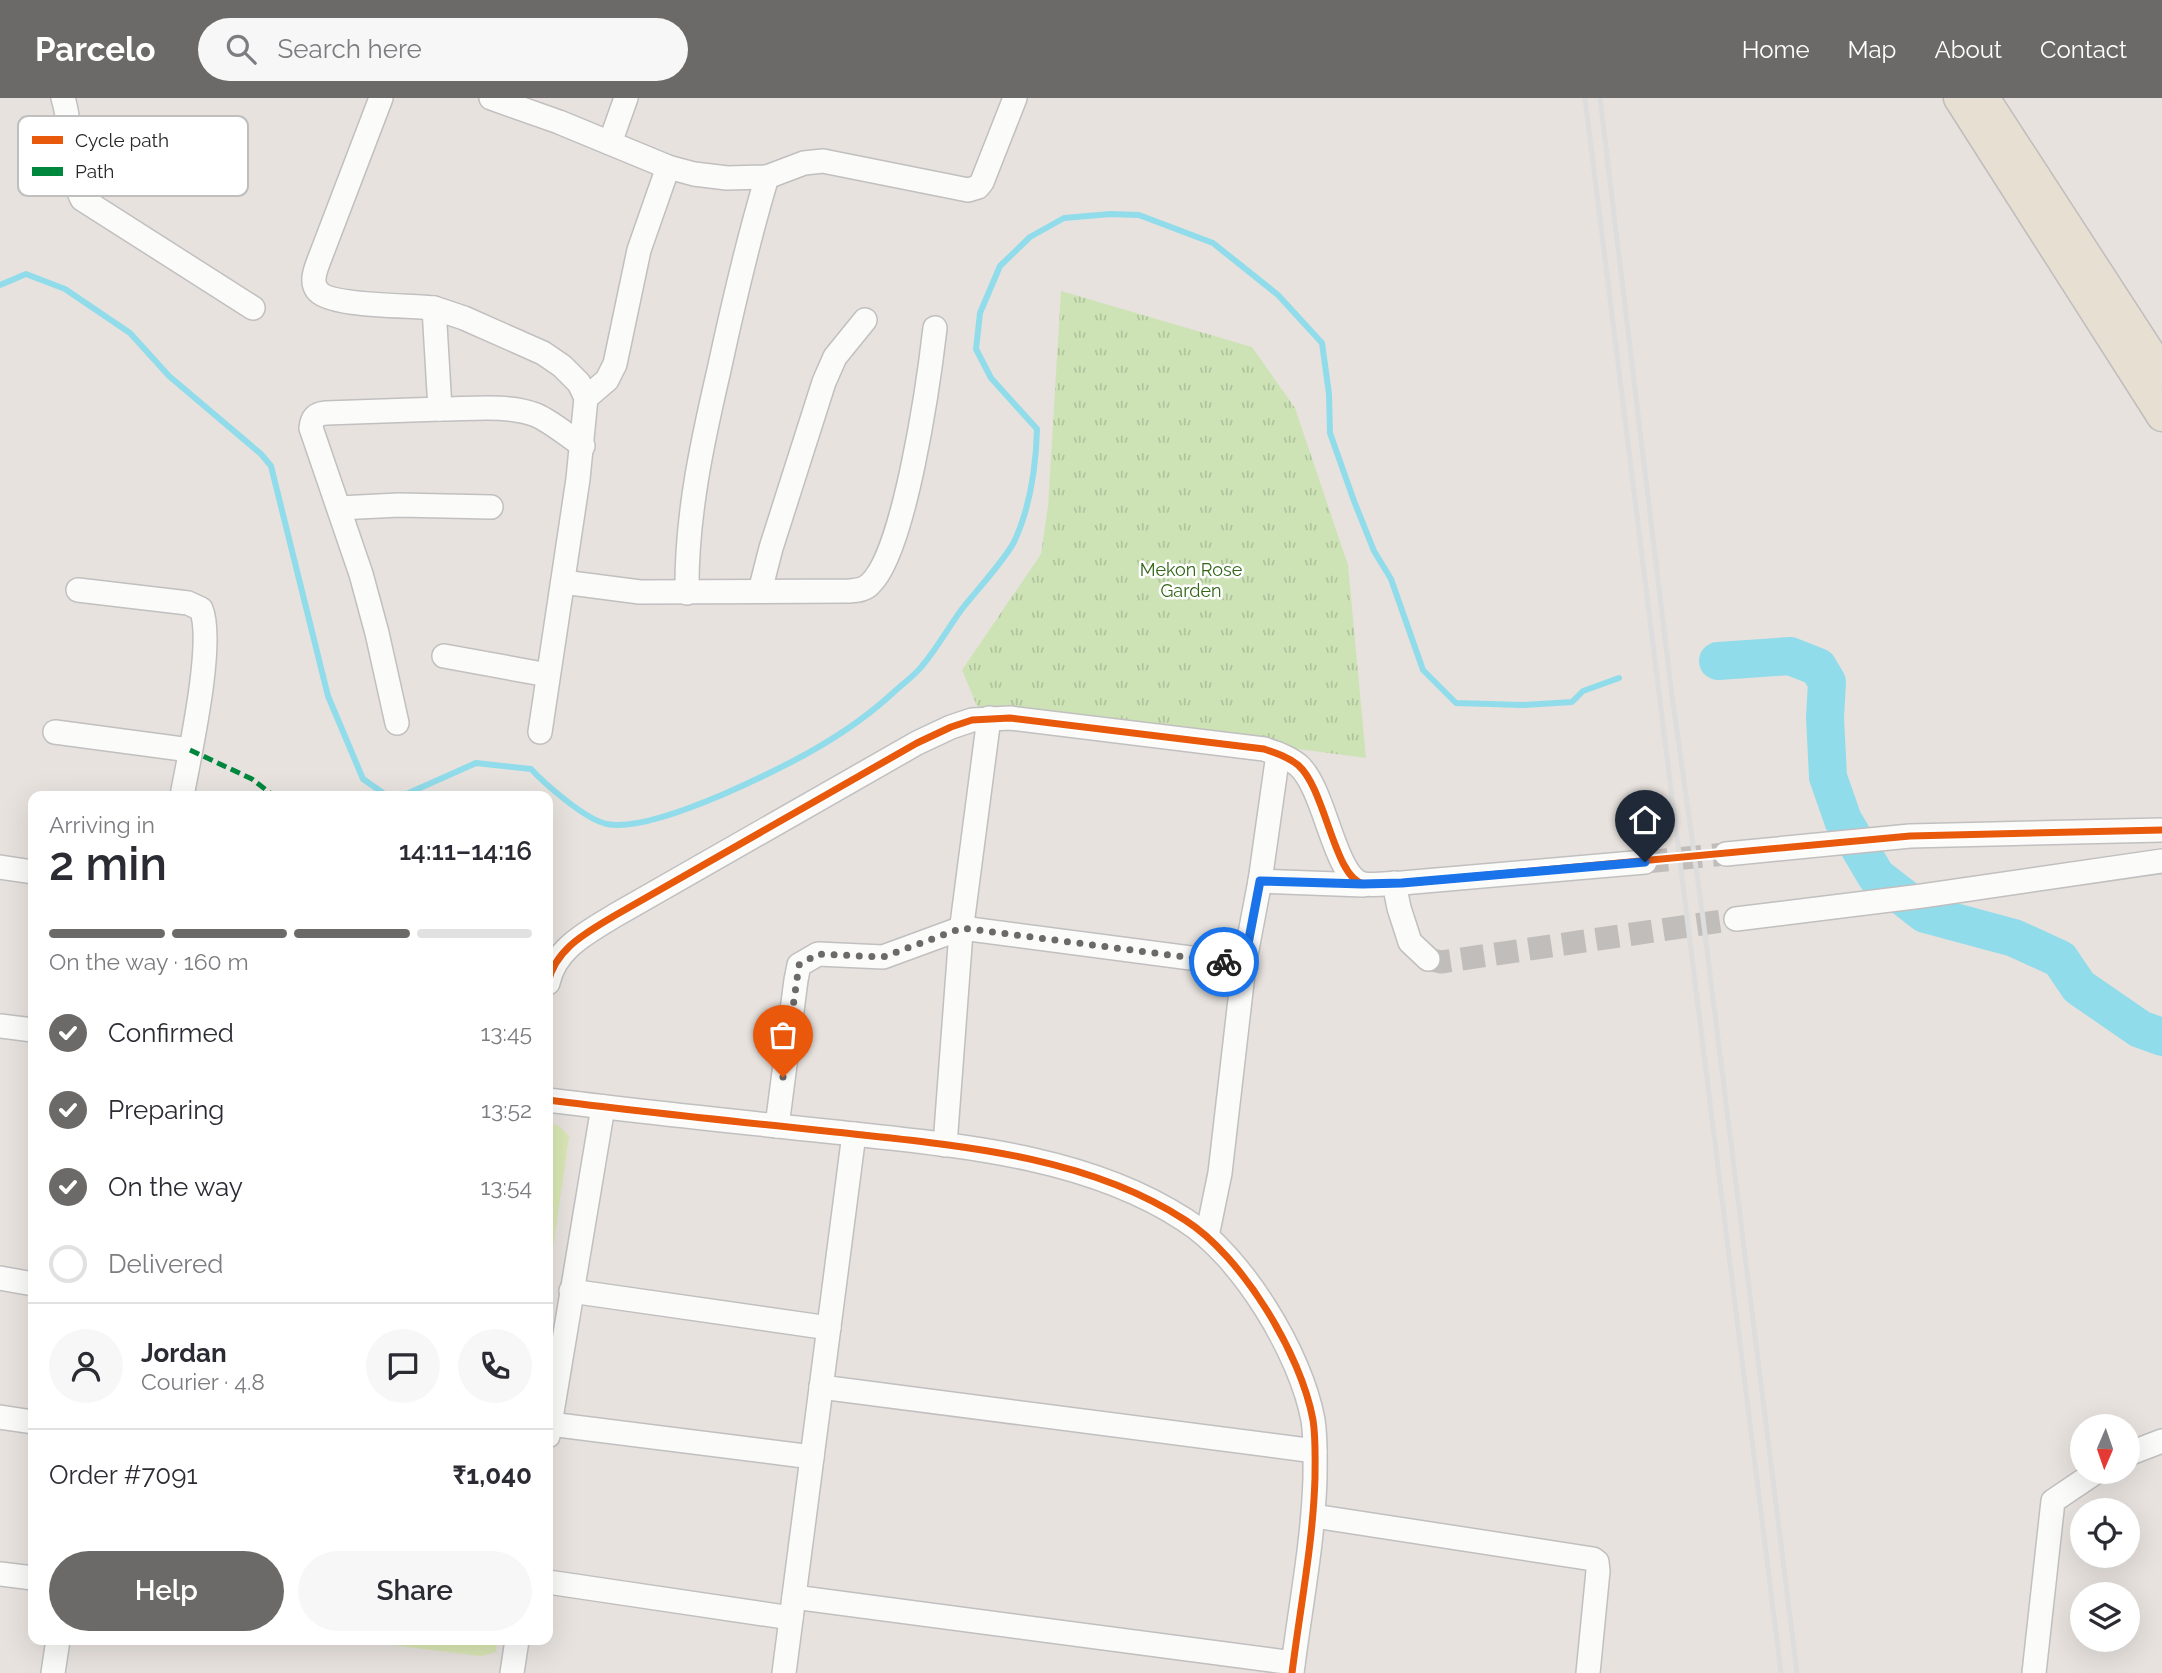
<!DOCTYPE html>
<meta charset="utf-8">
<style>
:root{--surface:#fff;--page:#f7f7f7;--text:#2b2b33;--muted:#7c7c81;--line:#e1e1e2;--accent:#6c6a68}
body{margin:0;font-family:Raleway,sans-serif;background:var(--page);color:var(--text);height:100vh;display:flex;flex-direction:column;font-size:26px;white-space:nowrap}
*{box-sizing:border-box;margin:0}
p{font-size:23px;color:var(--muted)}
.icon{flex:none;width:38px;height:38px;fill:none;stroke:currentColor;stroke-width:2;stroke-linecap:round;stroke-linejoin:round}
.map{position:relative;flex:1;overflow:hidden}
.sheet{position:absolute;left:28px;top:693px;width:525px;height:854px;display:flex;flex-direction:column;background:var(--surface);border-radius:14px;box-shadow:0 7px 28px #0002}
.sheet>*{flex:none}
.needle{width:46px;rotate:182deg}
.tools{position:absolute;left:2070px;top:1316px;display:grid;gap:14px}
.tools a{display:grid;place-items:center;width:70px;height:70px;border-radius:50%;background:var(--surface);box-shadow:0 7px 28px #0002;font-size:35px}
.pin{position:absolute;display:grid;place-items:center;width:60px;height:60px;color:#fff;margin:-72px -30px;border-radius:50% 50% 50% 0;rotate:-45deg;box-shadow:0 0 7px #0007}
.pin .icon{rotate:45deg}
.courier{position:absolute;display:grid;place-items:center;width:70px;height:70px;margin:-35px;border:5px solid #1a73e8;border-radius:50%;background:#fff;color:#222;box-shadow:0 2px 9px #0007}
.overview em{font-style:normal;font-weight:600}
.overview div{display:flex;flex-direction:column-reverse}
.overview{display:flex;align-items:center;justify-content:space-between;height:119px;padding:0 21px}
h1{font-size:46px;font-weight:600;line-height:52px}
.bar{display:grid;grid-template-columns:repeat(4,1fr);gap:10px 7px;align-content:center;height:84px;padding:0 21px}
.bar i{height:9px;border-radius:5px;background:var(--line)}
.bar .selected{background:var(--accent)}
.bar p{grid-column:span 4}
.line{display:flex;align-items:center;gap:18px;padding:0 21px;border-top:2px solid var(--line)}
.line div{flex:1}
.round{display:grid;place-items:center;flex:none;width:74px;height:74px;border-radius:37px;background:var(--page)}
ol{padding:0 21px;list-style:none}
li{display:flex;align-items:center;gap:21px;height:77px}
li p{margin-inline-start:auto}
li .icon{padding:7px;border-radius:50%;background:var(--accent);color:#fff;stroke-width:4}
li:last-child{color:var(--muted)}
li i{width:38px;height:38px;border:4px solid var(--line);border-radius:50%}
.button{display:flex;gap:14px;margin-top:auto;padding:14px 21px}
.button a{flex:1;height:80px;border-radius:42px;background:var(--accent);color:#fff;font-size:28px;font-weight:600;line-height:80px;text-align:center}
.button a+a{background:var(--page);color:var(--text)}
header{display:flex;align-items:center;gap:42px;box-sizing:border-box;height:98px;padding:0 35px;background:var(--accent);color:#fff}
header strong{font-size:33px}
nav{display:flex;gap:38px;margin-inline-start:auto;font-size:24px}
.search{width:490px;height:63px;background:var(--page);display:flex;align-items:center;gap:18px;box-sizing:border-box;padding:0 24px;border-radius:38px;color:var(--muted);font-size:26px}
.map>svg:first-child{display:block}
</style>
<header>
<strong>Parcelo</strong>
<div class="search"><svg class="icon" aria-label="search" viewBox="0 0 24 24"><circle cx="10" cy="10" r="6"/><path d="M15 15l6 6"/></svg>Search here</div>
<nav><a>Home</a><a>Map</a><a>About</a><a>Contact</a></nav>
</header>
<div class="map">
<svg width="2162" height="1575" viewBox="0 0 2162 1575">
<defs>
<pattern id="park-tufts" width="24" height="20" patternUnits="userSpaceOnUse" patternTransform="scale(1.75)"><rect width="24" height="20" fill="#cde3b6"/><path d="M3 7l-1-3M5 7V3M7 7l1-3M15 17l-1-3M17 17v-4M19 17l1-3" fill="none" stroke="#b0c39c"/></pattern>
</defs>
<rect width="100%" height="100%" fill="#e7e2de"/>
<!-- park -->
<path fill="url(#park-tufts)" d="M1061 193 1252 249 1295 310 1348 467 1366 660 977 608 962 572 1041 456 1048 408Z"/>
<!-- pitch -->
<g fill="#d9e6b4">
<path d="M548 1026 558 1027 569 1038 548 1186Z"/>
<path d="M350 1542H497L496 1554 481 1558Z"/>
</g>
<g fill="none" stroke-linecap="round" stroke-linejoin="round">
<!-- stream -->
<path stroke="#91dcea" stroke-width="6" d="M0 187 26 176 65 191 130 235 169 278 261 356 271 368 328 598 363 681 386 697 402 698 476 665 531 671C546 687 586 722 607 726 636 732 696 708 724 696 785 669 846 639 895 593 904 585 915 577 922 568 937 550 948 530 962 511 976 493 1004 463 1014 444 1030 410 1036 368 1037 331L991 280 976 251 980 215 1000 168 1030 139 1064 120 1111 116 1139 117 1213 145 1278 197 1322 245 1329 296 1330 335 1354 403 1374 453 1391 481 1423 572 1456 605 1523 607 1572 604 1583 593 1619 580"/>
<!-- river -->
<path stroke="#91dcea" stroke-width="38" d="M1718 563 1790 558 1818 569 1827 584 1825 619 1828 679 1843 722 1876 778 1925 816 2014 840 2060 861 2079 889 2140 931 2162 939"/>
<!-- minor-tunnel -->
<g stroke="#c1bdba" stroke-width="23" stroke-dasharray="23 11" stroke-linecap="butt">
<path d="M1645 764 1726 756"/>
<path d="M1428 861 1441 864 1736 821"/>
</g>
<!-- minor casing -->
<g stroke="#c1bfc0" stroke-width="26">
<g id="minor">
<path d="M63 0C73 31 69 76 82 101L253 210"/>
<path d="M381 0 318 165C315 173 311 184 317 192 328 209 412 207 434 210L440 311 326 315C316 316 312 319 311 330L361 476 377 535 397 625"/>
<path d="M491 0 559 24 668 69 694 76 727 80 767 79 804 65 823 63 968 92 978 89 982 84 1015 0"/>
<path d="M610 45 626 0"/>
<path d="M434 210 464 220 543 255 562 268 579 285 586 300 578 381 540 634"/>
<path d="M586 300 607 282 615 266 639 152 668 69"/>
<path d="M440 311C470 311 507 306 536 317 552 324 568 338 583 348"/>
<path d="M339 410 399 407 491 409"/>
<path d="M563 484 640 494 850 493C858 492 864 492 870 486 905 454 929 282 935 230"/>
<path d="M78 492 188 505 201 511C215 544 189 659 182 698"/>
<path d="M760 493 771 450 824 284 835 259 865 222"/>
<path d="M687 495C686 419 702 345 719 272 733 207 748 142 767 79"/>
<path d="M444 558 548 577"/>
<path d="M55 634 190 652"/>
<path d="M1726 756 1910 738 2162 732"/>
<path d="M0 769 33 774"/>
<path d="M1260 783 1363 787"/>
<path d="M1394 785 1399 810 1410 844 1428 861"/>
<path d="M1736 821 1922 798 2162 763"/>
<path d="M548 885C555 851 586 835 614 818L917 645 951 629 972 622 1010 620 1264 651C1276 655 1288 659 1298 667 1326 691 1334 781 1364 786 1376 788 1390 785 1402 785L1645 764"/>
<path d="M0 928 33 932"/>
<path d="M548 1002C643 1014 739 1024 835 1034 952 1047 1084 1056 1185 1122 1242 1158 1301 1256 1313 1322 1316 1341 1315 1361 1315 1380 1313 1446 1300 1510 1292 1575"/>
<path d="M777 1028 796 882 799 867 818 856 883 859 962 830 1244 867"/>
<path d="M945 1047 961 834 989 620"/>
<path d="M1207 1138 1220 1075 1244 867 1260 783 1278 656"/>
<path d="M0 1180 33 1186"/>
<path d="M571 1193 829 1230"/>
<path d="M821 1289 1315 1353"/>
<path d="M0 1319 33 1324"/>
<path d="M550 1326 812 1359"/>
<path d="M548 1338 603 1009"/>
<path d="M2128 1356 2162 1343"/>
<path d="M1314 1418 1593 1461 1597 1464 1598 1473 1588 1575"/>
<path d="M0 1476 33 1480"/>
<path d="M548 1484 791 1520"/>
<path d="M794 1499 1293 1565"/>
<path d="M53 1575 58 1542"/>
<path d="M512 1575 517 1542"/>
<path d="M784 1575 854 1036"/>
<path d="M2034 1575 2053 1403 2096 1374"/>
</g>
</g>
<!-- major casing -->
<g stroke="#bfbebc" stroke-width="33">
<g id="major">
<path d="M1959 0 2162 318"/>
<path d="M1984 0 2162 274"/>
</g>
</g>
<!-- minor -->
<use href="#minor" stroke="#fbfbfa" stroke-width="23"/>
<!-- major -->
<use href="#major" stroke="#e6dfd2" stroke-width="30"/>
<!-- rail -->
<g stroke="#ddddde" stroke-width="5">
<path d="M1585 0 1781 1575"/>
<path d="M1600 0 1671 590 1703 820 1797 1575"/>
</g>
<!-- quiet -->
<path stroke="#00873e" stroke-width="5" stroke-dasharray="10 5" stroke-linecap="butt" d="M190 652 252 681 274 698"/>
<!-- cycleway casing -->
<g stroke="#fff" stroke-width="11">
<g id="cycleway">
<path d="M548 885C555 851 586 835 614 818L917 645 951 629 972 622 1010 620 1264 651C1276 655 1288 659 1298 667 1326 691 1334 781 1364 786 1376 788 1390 785 1402 785L1910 738 2162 732"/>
<path d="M548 1002C643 1014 739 1024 835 1034 952 1047 1084 1056 1185 1122 1242 1158 1301 1256 1313 1322 1316 1341 1315 1361 1315 1380 1313 1446 1300 1510 1292 1575"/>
</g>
</g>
<!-- cycleway -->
<use href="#cycleway" stroke="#e8590c" stroke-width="7"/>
</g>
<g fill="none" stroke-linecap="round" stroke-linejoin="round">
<!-- done -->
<path stroke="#6c6a68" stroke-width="7" stroke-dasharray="0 12.6" d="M783 979 799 867 818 856 883 859 962 830 1224 864"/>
<!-- route -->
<path stroke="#1a73e8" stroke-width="9" d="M1224 864 1244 867 1260 783 1363 786 1402 785 1645 764"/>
</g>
<g text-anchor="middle" stroke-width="5" stroke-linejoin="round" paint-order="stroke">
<!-- park labels -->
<g font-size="18" fill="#316619" stroke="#fff">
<text x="1191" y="478">Mekon Rose<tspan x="1191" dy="21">Garden</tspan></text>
</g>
</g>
<!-- legend -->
<rect x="18" y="18" width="230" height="80" rx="10" fill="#fff" stroke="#bfbfbf" stroke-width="2"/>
<rect x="32" y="38" width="31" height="8" fill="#e8590c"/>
<rect x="32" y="69" width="31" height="9" fill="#00873e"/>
<g font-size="19" fill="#292929">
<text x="75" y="49">Cycle path</text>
<text x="75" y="80">Path</text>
</g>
</svg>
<div class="tools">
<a><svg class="needle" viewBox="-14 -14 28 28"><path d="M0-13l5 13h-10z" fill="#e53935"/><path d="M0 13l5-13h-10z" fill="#7c7c81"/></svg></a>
<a><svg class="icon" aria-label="locate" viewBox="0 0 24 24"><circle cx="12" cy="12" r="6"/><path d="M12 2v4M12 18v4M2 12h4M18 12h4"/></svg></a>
<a><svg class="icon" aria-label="layers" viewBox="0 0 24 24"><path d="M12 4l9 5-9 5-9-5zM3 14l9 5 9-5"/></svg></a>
</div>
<div class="pin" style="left:783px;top:979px;background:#ea580c"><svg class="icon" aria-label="bag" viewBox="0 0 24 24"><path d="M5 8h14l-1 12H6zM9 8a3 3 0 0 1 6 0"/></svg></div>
<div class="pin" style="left:1645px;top:764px;background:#1f2937"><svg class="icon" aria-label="home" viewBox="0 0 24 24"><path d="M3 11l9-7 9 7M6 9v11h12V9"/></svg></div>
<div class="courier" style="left:1224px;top:864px"><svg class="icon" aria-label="bike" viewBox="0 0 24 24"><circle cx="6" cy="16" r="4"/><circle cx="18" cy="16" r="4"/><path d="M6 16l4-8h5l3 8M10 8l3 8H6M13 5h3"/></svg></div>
<section class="sheet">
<div class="overview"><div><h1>2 min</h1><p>Arriving in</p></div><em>14:11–14:16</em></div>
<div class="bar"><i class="selected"></i><i class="selected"></i><i class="selected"></i><i></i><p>On the way · 160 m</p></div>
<ol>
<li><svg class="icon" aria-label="check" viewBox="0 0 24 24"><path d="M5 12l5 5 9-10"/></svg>Confirmed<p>13:45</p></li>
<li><svg class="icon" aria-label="check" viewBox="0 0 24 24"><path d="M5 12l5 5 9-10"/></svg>Preparing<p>13:52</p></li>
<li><svg class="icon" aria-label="check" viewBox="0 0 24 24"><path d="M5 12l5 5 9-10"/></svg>On the way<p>13:54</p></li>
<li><i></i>Delivered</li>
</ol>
<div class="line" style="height:126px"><a class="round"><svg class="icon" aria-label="person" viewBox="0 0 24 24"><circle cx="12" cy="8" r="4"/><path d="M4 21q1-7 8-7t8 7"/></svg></a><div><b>Jordan</b><p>Courier · 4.8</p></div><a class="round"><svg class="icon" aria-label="chat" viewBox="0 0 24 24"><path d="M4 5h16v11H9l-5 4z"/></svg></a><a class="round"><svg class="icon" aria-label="phone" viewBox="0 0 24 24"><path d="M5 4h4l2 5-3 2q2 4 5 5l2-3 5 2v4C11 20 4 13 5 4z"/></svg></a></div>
<div class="line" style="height:91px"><div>Order #7091</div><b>₹1,040</b></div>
<div class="button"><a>Help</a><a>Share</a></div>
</section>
</div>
